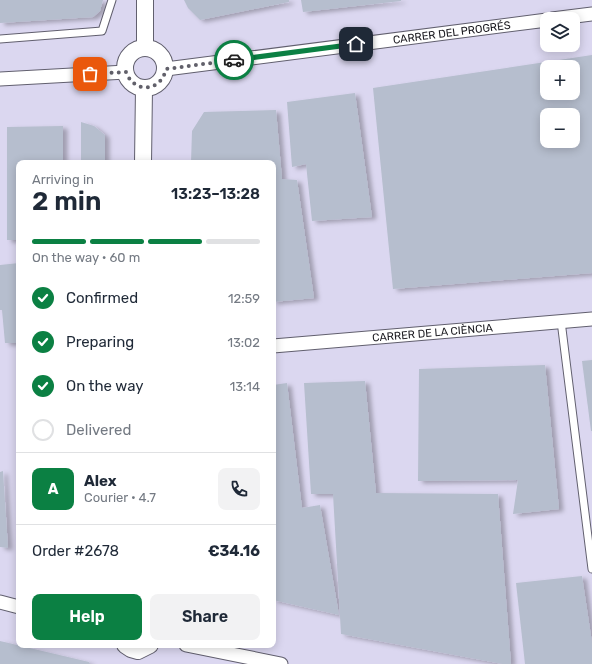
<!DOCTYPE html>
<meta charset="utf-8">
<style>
:root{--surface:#fff;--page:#f2f2f3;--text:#1f2937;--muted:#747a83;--line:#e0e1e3;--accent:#0b8043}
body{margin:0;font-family:Rubik,sans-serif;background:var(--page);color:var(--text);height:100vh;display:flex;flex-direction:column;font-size:15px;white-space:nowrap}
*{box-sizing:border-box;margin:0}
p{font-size:13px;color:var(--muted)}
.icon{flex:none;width:22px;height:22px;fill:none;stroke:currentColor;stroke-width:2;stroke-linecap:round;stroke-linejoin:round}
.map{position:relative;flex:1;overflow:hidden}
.drawer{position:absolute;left:16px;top:160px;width:260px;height:488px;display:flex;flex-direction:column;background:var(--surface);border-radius:8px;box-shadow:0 2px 10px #0003}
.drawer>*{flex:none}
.tools{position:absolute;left:540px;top:12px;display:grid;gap:8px}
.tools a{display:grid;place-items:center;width:40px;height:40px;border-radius:8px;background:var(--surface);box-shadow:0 2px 10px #0003;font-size:20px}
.pin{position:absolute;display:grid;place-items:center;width:34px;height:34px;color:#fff;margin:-17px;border-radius:8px;box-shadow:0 2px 6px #0006}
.courier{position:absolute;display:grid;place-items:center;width:40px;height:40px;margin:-20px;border:3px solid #0b8043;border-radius:50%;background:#fff;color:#222;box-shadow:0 1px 5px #0007}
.overview em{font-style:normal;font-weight:600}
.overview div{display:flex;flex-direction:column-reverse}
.overview{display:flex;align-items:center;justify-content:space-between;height:68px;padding:0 16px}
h1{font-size:26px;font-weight:600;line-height:30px}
.bar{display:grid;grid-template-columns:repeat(4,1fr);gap:6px 4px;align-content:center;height:48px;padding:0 16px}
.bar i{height:5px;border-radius:3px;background:var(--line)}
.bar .current{background:var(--accent)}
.bar p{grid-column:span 4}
.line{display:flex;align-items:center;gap:10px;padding:0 16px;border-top:1px solid var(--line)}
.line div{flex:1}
.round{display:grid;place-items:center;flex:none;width:42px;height:42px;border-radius:8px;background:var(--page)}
ol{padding:0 16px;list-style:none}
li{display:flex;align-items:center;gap:12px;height:44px}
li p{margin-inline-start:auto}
li .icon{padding:4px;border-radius:50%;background:var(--accent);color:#fff;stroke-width:4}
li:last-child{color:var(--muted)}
li i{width:22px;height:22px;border:2px solid var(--line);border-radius:50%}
.action{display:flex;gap:8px;margin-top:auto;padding:8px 16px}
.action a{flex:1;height:46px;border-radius:8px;background:var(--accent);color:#fff;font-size:16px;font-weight:600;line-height:46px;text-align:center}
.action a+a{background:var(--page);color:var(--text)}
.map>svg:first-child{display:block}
</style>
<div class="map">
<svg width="592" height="664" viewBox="0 0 592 664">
<defs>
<filter id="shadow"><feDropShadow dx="4.5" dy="2.5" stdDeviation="2" flood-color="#0004"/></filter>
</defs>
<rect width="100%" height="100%" fill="#e5e3f4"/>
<!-- built -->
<path fill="#dbd7f0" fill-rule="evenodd" d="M0 0H592V664H0ZM547 19H573V45H547ZM547 67H573V93H547ZM547 115H573V141H547ZM19 163H273V645H19Z"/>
<!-- building -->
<g fill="#b6bece" fill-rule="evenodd" filter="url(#shadow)">
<path d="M0 0H103L100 11 93 17 0 23Z"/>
<path d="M184 0H289V2L200 20 188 8Z"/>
<path d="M301 0H401V1L303 12Z"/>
<path d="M592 55V273L393 289 373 88ZM547 67H573V93H547ZM547 115H573V141H547Z"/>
<path d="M355 93 372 217 312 221 306 164 292 167 287 102Z"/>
<path d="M276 110 282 179 297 180 314 298 273 302V163H191L192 131 204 112Z"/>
<path d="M81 122 94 126 105 135V163H81Z"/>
<path d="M63 126V163H19V240H7V127Z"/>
<path d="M19 263V343H5L2 310H0V265Z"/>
<path d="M592 360V431H591L582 361Z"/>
<path d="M545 365 559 509 513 514 518 480 418 481 419 369Z"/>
<path d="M365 381 376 493 498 494 511 664H503L341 634 333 494H311L304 383Z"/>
<path d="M287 383 302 508 320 505 339 615 273 600V385Z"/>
<path d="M3 471 8 548 0 547V472Z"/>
<path d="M582 576 592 643V664H525L516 583Z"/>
<path d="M0 641 89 662 90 664H0Z"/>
</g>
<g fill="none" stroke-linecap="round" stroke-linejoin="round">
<!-- service casing -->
<g stroke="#615f6e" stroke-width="9">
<g id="service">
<path d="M0 39 102 31 112 0"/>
<path d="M561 321 592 569"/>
</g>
</g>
<!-- minor casing -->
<g stroke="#615f6e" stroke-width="15">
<g id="minor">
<path d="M552 19 592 14"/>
<path id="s1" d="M166 69 547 20"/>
<path d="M0 79 126 72"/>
<path id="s2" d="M273 346 592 319"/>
<path d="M0 602 19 607"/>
<path d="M186 645 281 664"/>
</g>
</g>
<!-- tertiary casing -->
<g stroke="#615f6e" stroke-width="18">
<g id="tertiary">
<path d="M145 0V47"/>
<circle cx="145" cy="68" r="20"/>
<path d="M143 163 144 88"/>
<path d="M125 645 131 649 138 651 150 645"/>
</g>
</g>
<!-- service -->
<use href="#service" stroke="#fff" stroke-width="7"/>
<!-- minor -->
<use href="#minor" stroke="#fff" stroke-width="13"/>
<!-- tertiary -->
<use href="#tertiary" stroke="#fff" stroke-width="16"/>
</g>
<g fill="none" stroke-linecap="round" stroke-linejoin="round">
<!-- done -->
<path stroke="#61606a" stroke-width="4" stroke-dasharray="0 7.2" d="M90 74 126 72C134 94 161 92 166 69L234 60"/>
<!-- route -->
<path stroke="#0b8043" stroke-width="5" d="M234 60 356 44"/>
</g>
<g text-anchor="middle" stroke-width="3" stroke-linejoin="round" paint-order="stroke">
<!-- street labels -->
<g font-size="11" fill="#1a191f" stroke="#e5e3f4">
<text dy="4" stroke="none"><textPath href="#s1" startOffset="288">CARRER DEL PROGRÉS</textPath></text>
<text dy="4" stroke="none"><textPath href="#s2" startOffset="160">CARRER DE LA CIÈNCIA</textPath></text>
</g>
</g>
</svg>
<div class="tools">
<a><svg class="icon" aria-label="layers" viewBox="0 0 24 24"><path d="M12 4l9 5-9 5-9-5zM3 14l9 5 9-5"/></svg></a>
<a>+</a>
<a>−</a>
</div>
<div class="pin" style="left:90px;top:74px;background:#ea580c"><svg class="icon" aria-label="bag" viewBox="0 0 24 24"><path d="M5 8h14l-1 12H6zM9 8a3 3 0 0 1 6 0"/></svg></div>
<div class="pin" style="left:356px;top:44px;background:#1f2937"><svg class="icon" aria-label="home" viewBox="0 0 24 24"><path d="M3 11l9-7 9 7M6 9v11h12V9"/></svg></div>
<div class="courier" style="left:234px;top:60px"><svg class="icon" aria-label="car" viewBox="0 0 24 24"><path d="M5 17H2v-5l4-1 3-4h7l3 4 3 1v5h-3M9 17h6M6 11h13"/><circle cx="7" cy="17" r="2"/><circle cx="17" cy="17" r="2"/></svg></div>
<section class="drawer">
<div class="overview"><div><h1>2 min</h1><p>Arriving in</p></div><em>13:23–13:28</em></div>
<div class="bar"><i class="current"></i><i class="current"></i><i class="current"></i><i></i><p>On the way · 60 m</p></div>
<ol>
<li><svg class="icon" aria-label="check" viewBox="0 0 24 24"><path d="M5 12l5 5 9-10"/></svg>Confirmed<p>12:59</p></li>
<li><svg class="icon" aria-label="check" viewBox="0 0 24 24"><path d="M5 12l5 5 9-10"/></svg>Preparing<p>13:02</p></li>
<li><svg class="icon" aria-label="check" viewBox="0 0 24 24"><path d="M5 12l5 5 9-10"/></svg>On the way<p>13:14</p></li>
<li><i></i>Delivered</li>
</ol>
<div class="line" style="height:72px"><b class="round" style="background:var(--accent);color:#fff">A</b><div><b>Alex</b><p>Courier · 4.7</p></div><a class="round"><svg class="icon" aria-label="phone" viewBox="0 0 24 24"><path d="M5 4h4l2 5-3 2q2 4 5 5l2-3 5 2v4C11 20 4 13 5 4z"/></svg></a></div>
<div class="line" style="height:52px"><div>Order #2678</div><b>€34.16</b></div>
<div class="action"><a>Help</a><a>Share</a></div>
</section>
</div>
